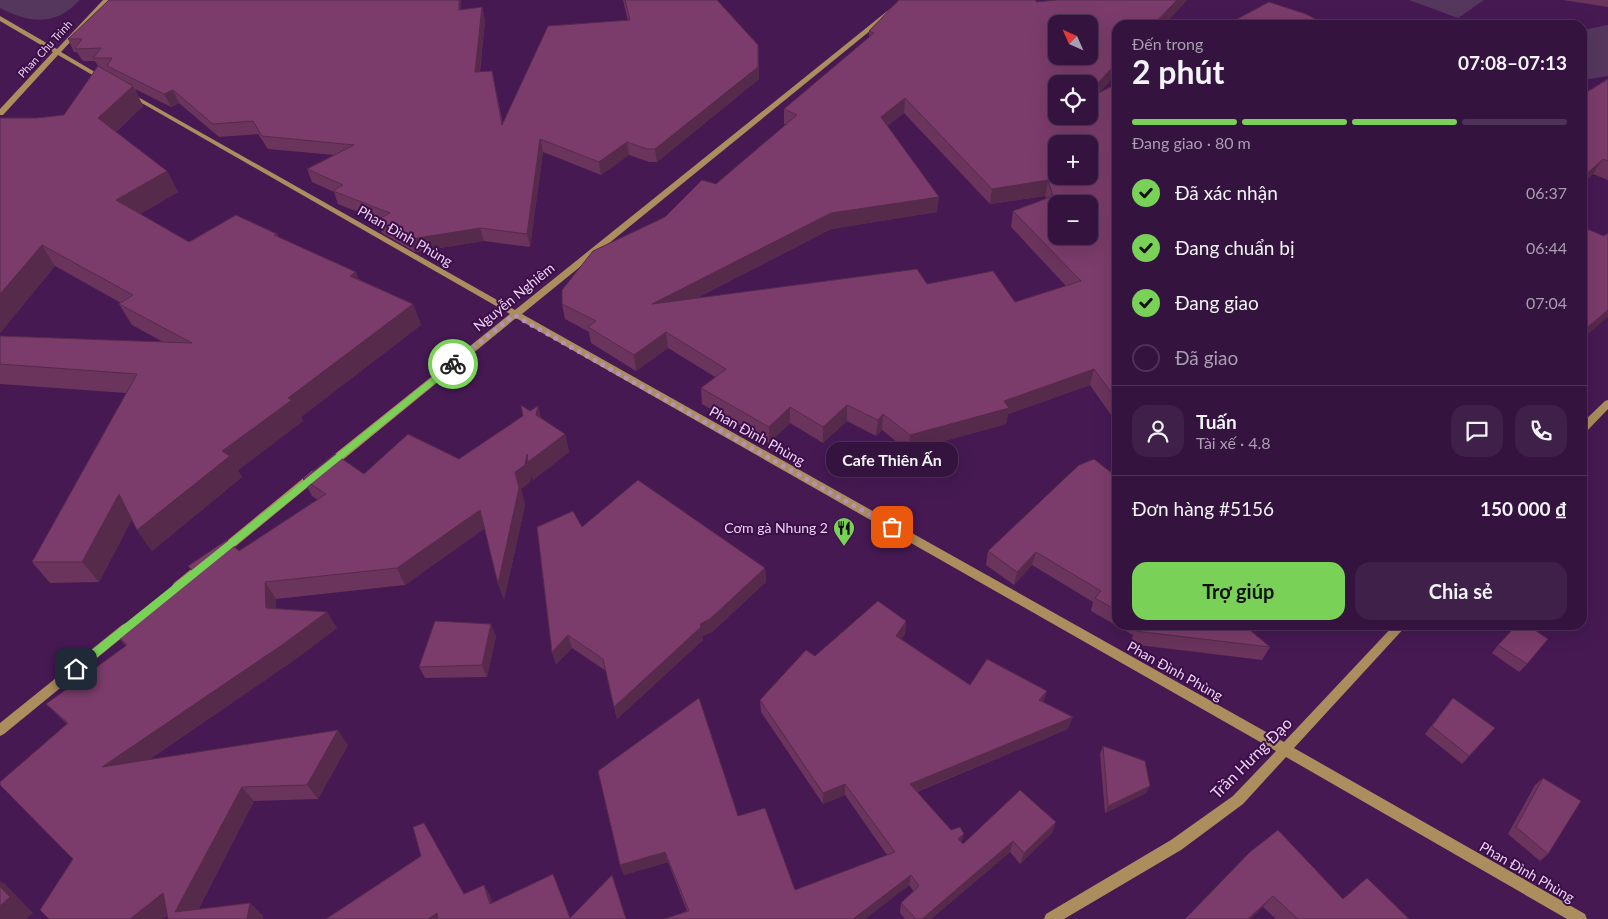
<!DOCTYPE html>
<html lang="vi">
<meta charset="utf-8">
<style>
:root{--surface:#34133e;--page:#3f2049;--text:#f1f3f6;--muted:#a99eb0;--line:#4e3258;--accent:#7ad157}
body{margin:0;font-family:Lato,sans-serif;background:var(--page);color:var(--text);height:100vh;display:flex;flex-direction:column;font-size:19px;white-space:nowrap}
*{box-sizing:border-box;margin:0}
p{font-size:16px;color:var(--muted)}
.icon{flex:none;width:28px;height:28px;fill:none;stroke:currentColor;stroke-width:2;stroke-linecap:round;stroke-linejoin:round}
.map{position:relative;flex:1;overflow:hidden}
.details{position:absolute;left:1112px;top:20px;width:475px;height:610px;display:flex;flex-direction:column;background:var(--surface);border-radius:15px;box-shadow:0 5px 20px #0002,0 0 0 1px var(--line)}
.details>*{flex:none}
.needle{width:32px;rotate:315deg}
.controls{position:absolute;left:1048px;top:15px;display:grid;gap:10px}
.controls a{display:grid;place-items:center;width:50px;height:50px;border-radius:10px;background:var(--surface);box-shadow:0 5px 20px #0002,0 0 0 1px var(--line);font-size:25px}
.pin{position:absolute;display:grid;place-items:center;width:42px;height:42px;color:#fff;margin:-21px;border-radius:10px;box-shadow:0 2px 8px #0006}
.courier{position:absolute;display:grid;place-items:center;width:50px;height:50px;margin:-25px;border:4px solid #7ad157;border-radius:50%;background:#fff;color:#222;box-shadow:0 1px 6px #0007}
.bubble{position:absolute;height:35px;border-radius:15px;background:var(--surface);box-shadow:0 5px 20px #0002,0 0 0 1px var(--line);font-size:16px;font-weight:700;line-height:35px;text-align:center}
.overview em{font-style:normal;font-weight:700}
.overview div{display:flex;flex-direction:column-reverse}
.overview{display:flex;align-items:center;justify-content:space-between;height:85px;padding:0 20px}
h1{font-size:32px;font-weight:700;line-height:38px}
.bar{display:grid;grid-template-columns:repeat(4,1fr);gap:8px 5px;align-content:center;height:60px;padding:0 20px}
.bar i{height:6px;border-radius:4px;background:var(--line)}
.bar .active{background:var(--accent)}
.bar p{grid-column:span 4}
.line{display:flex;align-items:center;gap:12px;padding:0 20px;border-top:1px solid var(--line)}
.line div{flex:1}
.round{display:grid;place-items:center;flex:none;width:52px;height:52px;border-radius:15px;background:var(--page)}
ol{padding:0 20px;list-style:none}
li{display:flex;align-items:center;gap:15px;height:55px}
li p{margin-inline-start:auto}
li .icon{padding:5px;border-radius:50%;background:var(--accent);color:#111;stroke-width:4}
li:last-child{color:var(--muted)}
li i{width:28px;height:28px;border:2px solid var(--line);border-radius:50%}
.cta{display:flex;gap:10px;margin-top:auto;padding:10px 20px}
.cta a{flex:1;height:58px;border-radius:15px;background:var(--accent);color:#111;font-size:20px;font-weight:700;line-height:58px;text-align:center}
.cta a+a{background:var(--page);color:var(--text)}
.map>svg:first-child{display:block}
</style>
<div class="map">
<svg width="1608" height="919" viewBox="0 0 1608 919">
<rect width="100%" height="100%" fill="#461953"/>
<!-- green -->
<g fill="#55375e">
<path d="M0 0H80C55 26 31 24 0 8Z"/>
<path d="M1409 0H1484L1458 18Z"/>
<path d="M1608 25V76L1583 80V30Z"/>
</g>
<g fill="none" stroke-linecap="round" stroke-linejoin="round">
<!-- street -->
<path fill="#7f6c4f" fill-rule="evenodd" d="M1414 19 1425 22C1422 24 1404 25 1399 25Z"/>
<!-- secondary -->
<g fill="#ab8d5e" fill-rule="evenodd">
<path d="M103 0H109L61 52 105 78V80H101L58 55 3 115H0V109L53 52 0 21V16L57 49Z"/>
<path d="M901 0H908L522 314 1284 742 1394 625H1407L1294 748 1585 914 1587 919H1567L1286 757 1243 804 1181 850 1064 919H1044L1046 914 1171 840 1233 796 1276 751 516 318 334 467H326L325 464 326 461 510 314 126 94 131 93 515 310Z"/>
<path d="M1608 400V409L1585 433H1582V423L1605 401Z"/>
<path d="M316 470 320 471 321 474 320 477 225 555 221 556 217 555 216 552 217 549 312 471Z"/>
<path d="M204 561 208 562 209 565 208 568 182 589 178 591 174 589 172 586 174 583 200 562Z"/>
<path d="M126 623 130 625 132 628 130 631 4 734 0 736V723L122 625Z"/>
</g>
</g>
<!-- wall -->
<g fill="#6a345c" fill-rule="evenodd">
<path d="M461 0V10L482 7 485 20 480 72 492 71 503 124 628 21 623 0H717L758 45 759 79 657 162H649L629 155 601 175 543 152 530 247 484 241 415 252 382 233 378 220 338 204 334 192 312 182 307 169 334 155 268 149 258 134 219 137 179 103 171 107 135 89 143 106 116 132 167 171 178 192 140 214 189 242 277 234 278 237 356 272 358 279 413 304 421 325 301 417 303 421 238 470 242 477 152 551 137 530 132 519 99 582 50 583 32 562 126 393 0 384V336L163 342 132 325 119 304 121 303 55 266 0 333V118H37L64 115 98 66 95 61H84L82 60 77 52H74L68 39Z"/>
<path d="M1187 0 1164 25H1118L1099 93 1118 83V425L1090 385 1008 414 1006 424 908 451 882 430 876 436 847 421 823 443 790 423 769 443 702 404 701 388 715 377 668 348 636 371 591 343 589 332 565 319 562 304 665 217 716 184 786 125 784 124V109L869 38V31L1036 2ZM904 113 990 204 1045 196 1046 199 1013 211 1011 227 1066 286 1015 302 927 284 697 298 831 229 937 212 887 126Z"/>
<path d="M1563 0H1608V7Z"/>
<path d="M1608 79V180L1593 174 1582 184V95Z"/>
<path d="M538 406 541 418 565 434 569 452 533 480 531 474 530 482 521 489 525 505 504 600 485 528 405 585 276 599V609L337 628 293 661 150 759 348 745 318 799 254 801 198 910 250 903 263 916V919H168V915L162 919H49L73 859 67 724 46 704 126 646 114 633 194 574 188 566 239 551 318 500 312 496 303 479 364 474 459 459Z"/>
<path d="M1118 478V625H1244L1270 647 1262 660 1130 644 1133 635 1091 611 1093 602 1032 565 1014 585 986 565 988 551Z"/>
<path d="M582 527 765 568 766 582 712 632 702 636 703 640 617 719 606 671 572 648 556 664 552 652Z"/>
<path d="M906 621 905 634 901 639 970 685 1047 691 1043 702 1068 729 917 792 963 844 1052 833 1020 864 1010 852 931 919H905L900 913 901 903 914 892 909 885 865 919H664L687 911 668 862 624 875 620 865 738 816 795 890 887 855 845 795 823 804 761 712 760 700 815 656Z"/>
<path d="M496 636 487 677 425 678 419 667Z"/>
<path d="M1498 645 1527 664 1519 672 1492 653Z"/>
<path d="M1453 698 1495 728 1462 764 1425 734Z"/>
<path d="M1103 746 1146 793 1105 813 1100 754Z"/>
<path d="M1543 778 1548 854 1540 861 1508 834 1535 785Z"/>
<path d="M1278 830 1343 899 1409 919H1276L1263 907Z"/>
</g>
<!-- shaded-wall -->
<g fill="#562a4b">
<path d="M459 0H461L462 23 459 10Z"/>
<path d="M1177 0H1187L1164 25H1153Z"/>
<path d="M482 7 485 20 478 85 475 72Z"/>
<path d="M758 45 759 79 657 162 655 149Z"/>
<path d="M1118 62V73L1089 104V92Z"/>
<path d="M133 86 143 106 109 138 98 118Z"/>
<path d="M173 90 179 103 171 107 164 94Z"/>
<path d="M905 98 904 113 880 132 881 117Z"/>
<path d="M540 139 543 152 530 247 527 234Z"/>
<path d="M627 142 629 155 601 175 599 162Z"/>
<path d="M1603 159 1593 174 1582 184V178Z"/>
<path d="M167 171 178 192 127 221 116 200Z"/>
<path d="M1048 180 1045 196 990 204 992 189Z"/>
<path d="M939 197 937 212 831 229 654 320 652 304 831 213Z"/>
<path d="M480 228 484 241 415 252 411 239Z"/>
<path d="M42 245 55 266 0 333V294Z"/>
<path d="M356 272 364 294 350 276Z"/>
<path d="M413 304 421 325 301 417 303 421 238 470 242 477 152 551 137 530 222 451 288 398Z"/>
<path d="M1608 310V317L1582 339V332Z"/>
<path d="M666 332 668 348 636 371 634 355Z"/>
<path d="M1094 369 1090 385 1008 414 1006 424 908 451 910 435Z"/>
<path d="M847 405V421L823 443V427Z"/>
<path d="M538 406 542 423 536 415Z"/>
<path d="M790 407V423L769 443V427Z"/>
<path d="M883 414 882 430 876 436 878 420Z"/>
<path d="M565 434 569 452 533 480 531 474 530 482 521 489 525 505 504 600 498 584 515 472 527 454Z"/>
<path d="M119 494 134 515 99 582 82 562Z"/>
<path d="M480 510 486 527 405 585 397 568Z"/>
<path d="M1036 552 1032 565 1014 585 1017 572Z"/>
<path d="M765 568 766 582 712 632 702 636 703 640 617 719 614 707 700 624Z"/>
<path d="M265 582 276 599V625L266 608Z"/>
<path d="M327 612 337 628 293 661 117 781 102 767Z"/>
<path d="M906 621 905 634 894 649 896 636Z"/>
<path d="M491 624 496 636 487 677 482 665Z"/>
<path d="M568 635 572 648 556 664 552 652Z"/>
<path d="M1047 691 1043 703 1039 700Z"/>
<path d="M1073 717 1068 729 908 795 910 784Z"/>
<path d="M338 730 348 745 318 799 307 785Z"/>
<path d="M845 784V795L823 804V793Z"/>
<path d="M1150 786 1146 793 1105 813 1108 806Z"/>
<path d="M242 787 254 801 193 919 175 912 178 906 162 919H130Z"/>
<path d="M1056 822 1052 833 1020 864 1024 853Z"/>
<path d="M964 834 961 845 958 839Z"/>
<path d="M1013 841 1010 852 931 919H922Z"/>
<path d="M665 852 668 862 624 875 620 865Z"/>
<path d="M911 875 909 885 865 919H853Z"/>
<path d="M0 881 5 884 33 913 26 919H0Z"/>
<path d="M484 885 490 895 496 914 490 904Z"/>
<path d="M1273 896 1263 907 1251 919H1248Z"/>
<path d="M250 903 263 916V919H247Z"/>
<path d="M437 913 441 919H428Z"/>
</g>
<!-- building -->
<g fill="#7b3c6b" stroke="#562a4b" fill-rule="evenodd">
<path d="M109 0H459V10L482 7 475 72 492 71 502 125 548 26 630 20 625 0H717L758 45V67L655 149H647L627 142 599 162 540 139 527 234 480 228 411 239 377 220 390 213 333 191 343 185 307 169 354 145 262 136 253 121 213 124 173 90 164 94 107 66 112 58H93L101 48 77 49 75 48 82 39H68Z"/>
<path d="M899 0H1036V2L1057 0H1177L1153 25H1118V62L1089 92V84H1056V116H1089V98L1118 83V402L1094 369 1004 401 1009 408 910 435 883 414 878 420 847 405 823 427 790 407 769 427 701 388 726 369 666 332 634 355 588 327 596 321 562 304V290L593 251 665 217 702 180 716 184 797 115 784 109 874 33 869 31ZM1056 24H1089V56H1056ZM905 98 992 189 1048 180 1053 196 1013 211 1081 281 1015 302 993 271 927 284 917 269 652 304 831 213 939 197 881 117ZM1056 144H1089V176H1056ZM1056 204H1089V236H1056Z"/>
<path d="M1269 2 1306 14 1327 25H1226Z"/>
<path d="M98 66 133 86 98 118 167 171 116 200 189 242 236 215 277 234 274 235 356 272 350 276 413 304 288 398 292 400 222 451 230 456 137 530 119 494 82 562H32L137 374 0 364V336L192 343 119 304 133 295 42 245 0 294V118H37L64 115Z"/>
<path d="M1608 79V161L1603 159 1582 178V95Z"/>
<path d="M1582 227 1604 236 1608 233V310L1582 332Z"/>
<path d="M521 405 530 411 538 406 536 415 565 434 528 462 527 454 525 465 515 472 519 488 498 584 480 510 397 568 265 582 266 608 327 612 282 645 102 767 338 730 307 785 242 787 175 912 250 903 247 919H168L163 893 130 919H49L40 910 73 859 0 785V782L68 723 46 704 127 645 114 633 195 573 188 566 227 540 239 551 326 494 303 479 335 454 364 474 408 434 459 459 523 416Z"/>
<path d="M1094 459 1118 478V611L1095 598 1101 591 1036 552 1017 572 988 551 1079 465Z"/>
<path d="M638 480 765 568 710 619 700 624 701 627 614 707 603 659 568 635 552 652 537 527 573 511 582 527Z"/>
<path d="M878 601 906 621 896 636 970 685 987 659 1047 691 1039 700 1073 717 910 784 951 830 960 827 964 834 958 839 963 844 1020 790 1056 822 1024 853 1013 841 922 919H916L901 903 919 886 911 875 853 919H664L689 911 665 852 620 865 598 771 699 698 738 816 765 808 795 890 895 852 845 784 823 793 760 700 806 650 815 656Z"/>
<path d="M435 621 491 624 482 665 419 667Z"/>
<path d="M1139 625H1244L1270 647 1135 631Z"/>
<path d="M1517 625H1527L1548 639 1527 664 1498 645Z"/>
<path d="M1453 698 1495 728 1469 756 1432 726Z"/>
<path d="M1103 746 1145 761 1150 786 1108 806Z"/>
<path d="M1543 778 1581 801 1548 854 1516 827Z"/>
<path d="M424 823 464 894 484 885 490 904 553 874 570 918 612 875 626 919H438L437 913 428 919H326L421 856 413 827Z"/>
<path d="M1278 830 1343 899 1367 878 1409 919H1298L1273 896 1248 919H1185L1250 852Z"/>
<path d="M0 887 10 897 0 906Z"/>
</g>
<!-- route -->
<path fill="#7ad157" d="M453 361 457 364 456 366 79 672H72V666Z"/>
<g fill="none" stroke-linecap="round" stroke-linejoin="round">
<!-- done -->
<path stroke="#b291bc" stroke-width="5" stroke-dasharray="0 9" d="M453 364 514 315 892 527"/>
</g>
<!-- icons -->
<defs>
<g id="restaurant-pin" transform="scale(1.125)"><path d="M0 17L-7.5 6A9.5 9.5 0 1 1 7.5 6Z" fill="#7ad157" stroke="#3b0e48"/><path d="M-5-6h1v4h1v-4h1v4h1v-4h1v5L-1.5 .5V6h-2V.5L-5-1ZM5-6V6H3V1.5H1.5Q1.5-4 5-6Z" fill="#111"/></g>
</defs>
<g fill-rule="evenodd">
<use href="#restaurant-pin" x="844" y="528"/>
</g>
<g text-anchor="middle" stroke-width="4" stroke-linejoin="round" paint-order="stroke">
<!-- far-street labels -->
<g font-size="11" fill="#ecd2f5" stroke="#3b0e48">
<text transform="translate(45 49) rotate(-47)" y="4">Phan Chu Trinh</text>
</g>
<!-- street labels -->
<g font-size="14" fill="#ecd2f5" stroke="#3b0e48">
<text transform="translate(405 236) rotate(30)" y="5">Phan Đình Phùng</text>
<text transform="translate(514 297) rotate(-39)" y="5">Nguyễn Nghiêm</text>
<text transform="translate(757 436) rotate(29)" y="5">Phan Đình Phùng</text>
<text transform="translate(1175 671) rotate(29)" y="5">Phan Đình Phùng</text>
<text transform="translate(1527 872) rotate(30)" y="5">Phan Đình Phùng</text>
</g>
<!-- poi labels -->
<g font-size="14" fill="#ecd2f5" stroke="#3b0e48" text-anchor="end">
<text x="828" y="533">Cơm gà Nhung 2</text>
</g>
<!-- near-street labels -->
<g font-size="16" fill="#ecd2f5" stroke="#3b0e48">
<text transform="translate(1251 758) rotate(-45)" y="6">Trần Hưng Đạo</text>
</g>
</g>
</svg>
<div class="controls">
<a><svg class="needle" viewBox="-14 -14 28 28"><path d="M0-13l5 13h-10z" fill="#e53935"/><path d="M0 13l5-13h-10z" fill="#a99eb0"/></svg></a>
<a><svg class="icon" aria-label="locate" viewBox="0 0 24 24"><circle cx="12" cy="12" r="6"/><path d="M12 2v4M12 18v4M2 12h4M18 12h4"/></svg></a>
<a>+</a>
<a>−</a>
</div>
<div class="pin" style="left:892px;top:527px;background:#ea580c"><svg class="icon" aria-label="bag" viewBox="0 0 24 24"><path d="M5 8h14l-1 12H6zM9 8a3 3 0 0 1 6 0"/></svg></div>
<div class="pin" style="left:76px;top:669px;background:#1f2937"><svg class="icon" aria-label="home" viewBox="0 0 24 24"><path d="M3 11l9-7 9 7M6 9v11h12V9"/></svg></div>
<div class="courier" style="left:453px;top:364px"><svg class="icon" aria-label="bike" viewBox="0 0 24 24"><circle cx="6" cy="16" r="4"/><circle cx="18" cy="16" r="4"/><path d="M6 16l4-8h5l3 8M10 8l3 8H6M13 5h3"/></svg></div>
<div class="bubble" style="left:826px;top:442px;width:132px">Cafe Thiên Ấn</div>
<section class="details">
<div class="overview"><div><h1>2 phút</h1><p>Đến trong</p></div><em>07:08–07:13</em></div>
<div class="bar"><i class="active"></i><i class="active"></i><i class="active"></i><i></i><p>Đang giao · 80 m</p></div>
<ol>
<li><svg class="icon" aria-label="check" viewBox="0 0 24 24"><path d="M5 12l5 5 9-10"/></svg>Đã xác nhận<p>06:37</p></li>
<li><svg class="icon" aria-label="check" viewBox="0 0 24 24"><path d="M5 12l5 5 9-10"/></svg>Đang chuẩn bị<p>06:44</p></li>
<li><svg class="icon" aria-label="check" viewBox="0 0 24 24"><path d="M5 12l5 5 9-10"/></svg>Đang giao<p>07:04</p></li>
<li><i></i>Đã giao</li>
</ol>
<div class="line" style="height:90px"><a class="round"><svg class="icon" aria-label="person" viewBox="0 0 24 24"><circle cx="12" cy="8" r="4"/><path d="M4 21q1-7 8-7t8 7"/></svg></a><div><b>Tuấn</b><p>Tài xế · 4.8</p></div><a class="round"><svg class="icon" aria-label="chat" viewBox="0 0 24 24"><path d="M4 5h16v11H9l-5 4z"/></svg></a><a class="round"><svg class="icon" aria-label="phone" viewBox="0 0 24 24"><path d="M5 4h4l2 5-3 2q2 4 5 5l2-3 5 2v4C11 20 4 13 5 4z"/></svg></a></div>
<div class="line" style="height:65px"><div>Đơn hàng #5156</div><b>150 000 ₫</b></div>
<div class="cta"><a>Trợ giúp</a><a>Chia sẻ</a></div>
</section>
</div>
